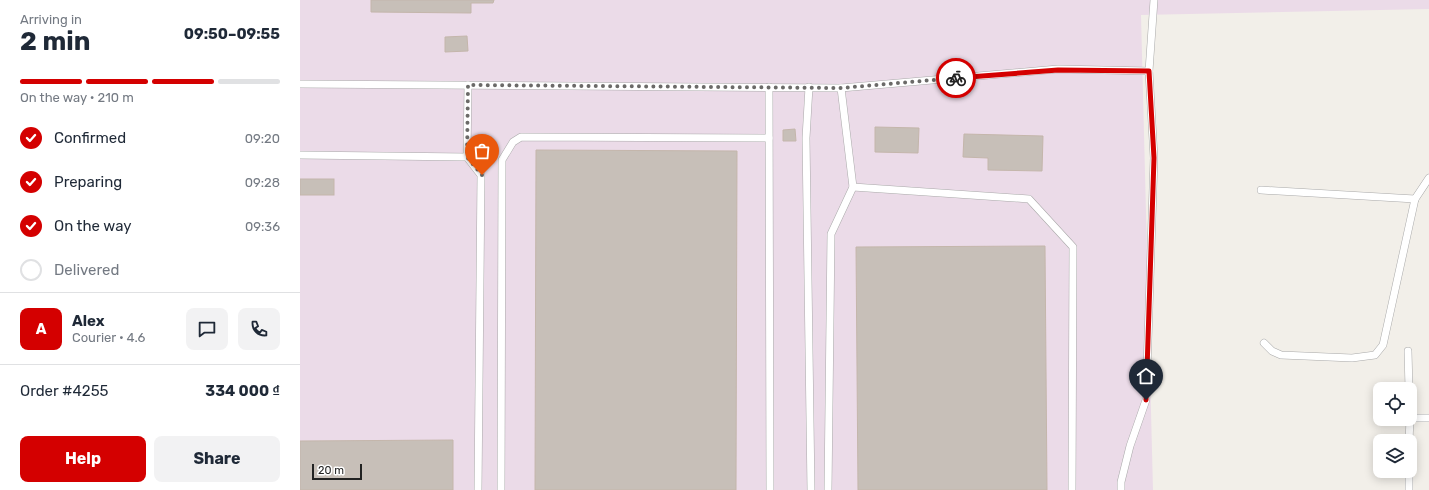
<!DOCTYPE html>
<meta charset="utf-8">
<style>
:root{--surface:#fff;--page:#f2f2f3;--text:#1f2937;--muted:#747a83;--line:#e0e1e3;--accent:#d40000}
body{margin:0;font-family:Rubik,sans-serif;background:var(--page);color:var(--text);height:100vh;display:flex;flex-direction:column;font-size:15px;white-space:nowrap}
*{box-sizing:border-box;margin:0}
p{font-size:13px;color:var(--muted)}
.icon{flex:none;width:22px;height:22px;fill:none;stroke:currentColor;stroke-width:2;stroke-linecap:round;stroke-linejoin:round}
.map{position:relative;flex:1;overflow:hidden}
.panel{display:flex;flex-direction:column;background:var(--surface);width:300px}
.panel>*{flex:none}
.controls{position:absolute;left:1073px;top:382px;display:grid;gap:8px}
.controls a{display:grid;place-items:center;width:44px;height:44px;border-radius:8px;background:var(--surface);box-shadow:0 2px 10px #0003;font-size:20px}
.scale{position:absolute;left:12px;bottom:10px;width:50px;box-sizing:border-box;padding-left:4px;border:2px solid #222;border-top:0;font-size:11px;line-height:14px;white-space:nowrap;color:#222;-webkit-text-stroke:3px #fff;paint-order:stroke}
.pin{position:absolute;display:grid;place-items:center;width:34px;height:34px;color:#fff;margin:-41px -17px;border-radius:50% 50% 50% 0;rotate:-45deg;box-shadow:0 0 4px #0007}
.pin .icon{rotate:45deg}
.courier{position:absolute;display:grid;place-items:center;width:40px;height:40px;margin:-20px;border:3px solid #d40000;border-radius:50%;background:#fff;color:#222;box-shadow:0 1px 5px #0007}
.headline em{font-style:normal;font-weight:700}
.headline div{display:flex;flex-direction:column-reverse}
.headline{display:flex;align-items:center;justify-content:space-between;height:68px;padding:0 20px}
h1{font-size:26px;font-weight:700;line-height:30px}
.bar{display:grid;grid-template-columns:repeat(4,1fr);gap:6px 4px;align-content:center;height:48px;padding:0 20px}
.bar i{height:5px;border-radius:3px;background:var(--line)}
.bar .active{background:var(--accent)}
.bar p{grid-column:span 4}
.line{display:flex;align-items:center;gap:10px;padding:0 20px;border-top:1px solid var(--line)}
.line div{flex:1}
.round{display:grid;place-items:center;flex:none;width:42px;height:42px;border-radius:8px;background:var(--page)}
ol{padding:0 20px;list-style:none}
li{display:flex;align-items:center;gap:12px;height:44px}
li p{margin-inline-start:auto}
li .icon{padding:4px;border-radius:50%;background:var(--accent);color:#fff;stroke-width:4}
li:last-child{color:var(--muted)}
li i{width:22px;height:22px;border:2px solid var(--line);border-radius:50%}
.action{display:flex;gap:8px;margin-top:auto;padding:8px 20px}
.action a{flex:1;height:46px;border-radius:8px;background:var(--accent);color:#fff;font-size:16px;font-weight:700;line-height:46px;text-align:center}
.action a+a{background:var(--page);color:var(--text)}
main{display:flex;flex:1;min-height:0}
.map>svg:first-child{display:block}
</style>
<main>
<section class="panel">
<div class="headline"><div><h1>2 min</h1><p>Arriving in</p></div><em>09:50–09:55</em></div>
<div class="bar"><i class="active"></i><i class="active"></i><i class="active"></i><i></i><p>On the way · 210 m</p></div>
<ol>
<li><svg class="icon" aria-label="check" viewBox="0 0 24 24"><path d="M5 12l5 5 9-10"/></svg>Confirmed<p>09:20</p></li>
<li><svg class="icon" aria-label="check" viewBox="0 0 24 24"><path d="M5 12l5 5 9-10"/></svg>Preparing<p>09:28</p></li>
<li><svg class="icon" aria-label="check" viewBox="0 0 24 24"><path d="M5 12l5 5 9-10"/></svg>On the way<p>09:36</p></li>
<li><i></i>Delivered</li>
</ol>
<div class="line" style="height:72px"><b class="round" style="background:var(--accent);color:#fff">A</b><div><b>Alex</b><p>Courier · 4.6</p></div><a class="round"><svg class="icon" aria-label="chat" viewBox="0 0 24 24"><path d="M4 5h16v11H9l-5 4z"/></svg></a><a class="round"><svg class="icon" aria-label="phone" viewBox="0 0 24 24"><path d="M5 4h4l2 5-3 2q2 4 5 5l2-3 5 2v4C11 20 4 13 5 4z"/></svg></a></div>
<div class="line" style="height:52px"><div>Order #4255</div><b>334 000 ₫</b></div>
<div class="action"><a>Help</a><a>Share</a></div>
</section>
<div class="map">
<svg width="1129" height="490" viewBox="0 0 1129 490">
<rect width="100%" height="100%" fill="#f2efe9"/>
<!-- industrial -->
<path fill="#ebdbe8" d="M0 0H1129V9L841 15 853 490H0Z"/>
<!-- building -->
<g fill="#c7bfb8" stroke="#c4b6ab">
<path d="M71 0H194L193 3H171V13L71 12Z"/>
<path d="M167 36 168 51 145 52V37Z"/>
<path d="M575 127 619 128 618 153 575 152Z"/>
<path d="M495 129 496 141H483V130Z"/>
<path d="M664 134 743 136 742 171 688 170V158L663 157Z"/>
<path d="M236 150 437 151 436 490H235Z"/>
<rect x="0" y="179" width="34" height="16"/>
<path d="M745 246 747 490H558L556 247Z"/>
<path d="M153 440V490H0V441Z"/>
</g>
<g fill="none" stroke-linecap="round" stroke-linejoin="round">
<!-- lane casing -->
<g stroke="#a9a9a9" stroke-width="8">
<g id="lane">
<path d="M0 84 541 88 758 69 849 71"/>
<path d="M469 87 470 490"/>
<path d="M509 87 506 138 511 490"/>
<path d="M0 155 167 157 181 175 178 490"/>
<path d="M167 157 168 85"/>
<path d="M553 187 729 199 773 247 772 490"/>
<path d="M961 190 1115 199"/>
<path d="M964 343 972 351 981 355 1052 358 1075 355 1083 345 1115 199 1129 178"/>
<path d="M1108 351 1109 389"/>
<path d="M1110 418H1129"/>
<path d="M1109 441 1110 419"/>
<path d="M201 490 202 160 213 142 221 137 469 138"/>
<path d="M528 490 531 234 553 187 541 88"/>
<path d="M821 490V482L830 446 846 400 854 158 849 71 854 0"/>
<path d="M1109 490V471"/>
</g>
</g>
<!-- lane -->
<use href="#lane" stroke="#fff" stroke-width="7"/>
</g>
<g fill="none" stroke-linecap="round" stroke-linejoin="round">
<!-- done -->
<path stroke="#6b6a68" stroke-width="4" stroke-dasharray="0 7.2" d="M182 175 167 157 168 85 541 88 656 78"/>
<!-- route -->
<path stroke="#d40000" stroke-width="5" d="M656 78 758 70 849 71 854 158 846 400"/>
</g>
</svg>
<div class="controls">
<a><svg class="icon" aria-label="locate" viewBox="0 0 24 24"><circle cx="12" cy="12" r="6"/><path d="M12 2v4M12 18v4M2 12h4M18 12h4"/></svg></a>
<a><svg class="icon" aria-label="layers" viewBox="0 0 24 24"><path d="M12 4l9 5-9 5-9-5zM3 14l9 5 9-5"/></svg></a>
</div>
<div class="scale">20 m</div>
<div class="pin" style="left:182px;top:175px;background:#ea580c"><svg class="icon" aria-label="bag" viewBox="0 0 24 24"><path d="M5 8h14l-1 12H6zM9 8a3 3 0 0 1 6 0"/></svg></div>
<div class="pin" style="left:846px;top:400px;background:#1f2937"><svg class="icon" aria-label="home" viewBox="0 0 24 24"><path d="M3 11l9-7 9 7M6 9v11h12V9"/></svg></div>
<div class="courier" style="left:656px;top:78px"><svg class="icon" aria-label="bike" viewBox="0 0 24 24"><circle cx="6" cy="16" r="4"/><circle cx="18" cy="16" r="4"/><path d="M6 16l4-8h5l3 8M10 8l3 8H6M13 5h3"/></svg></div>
</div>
</main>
